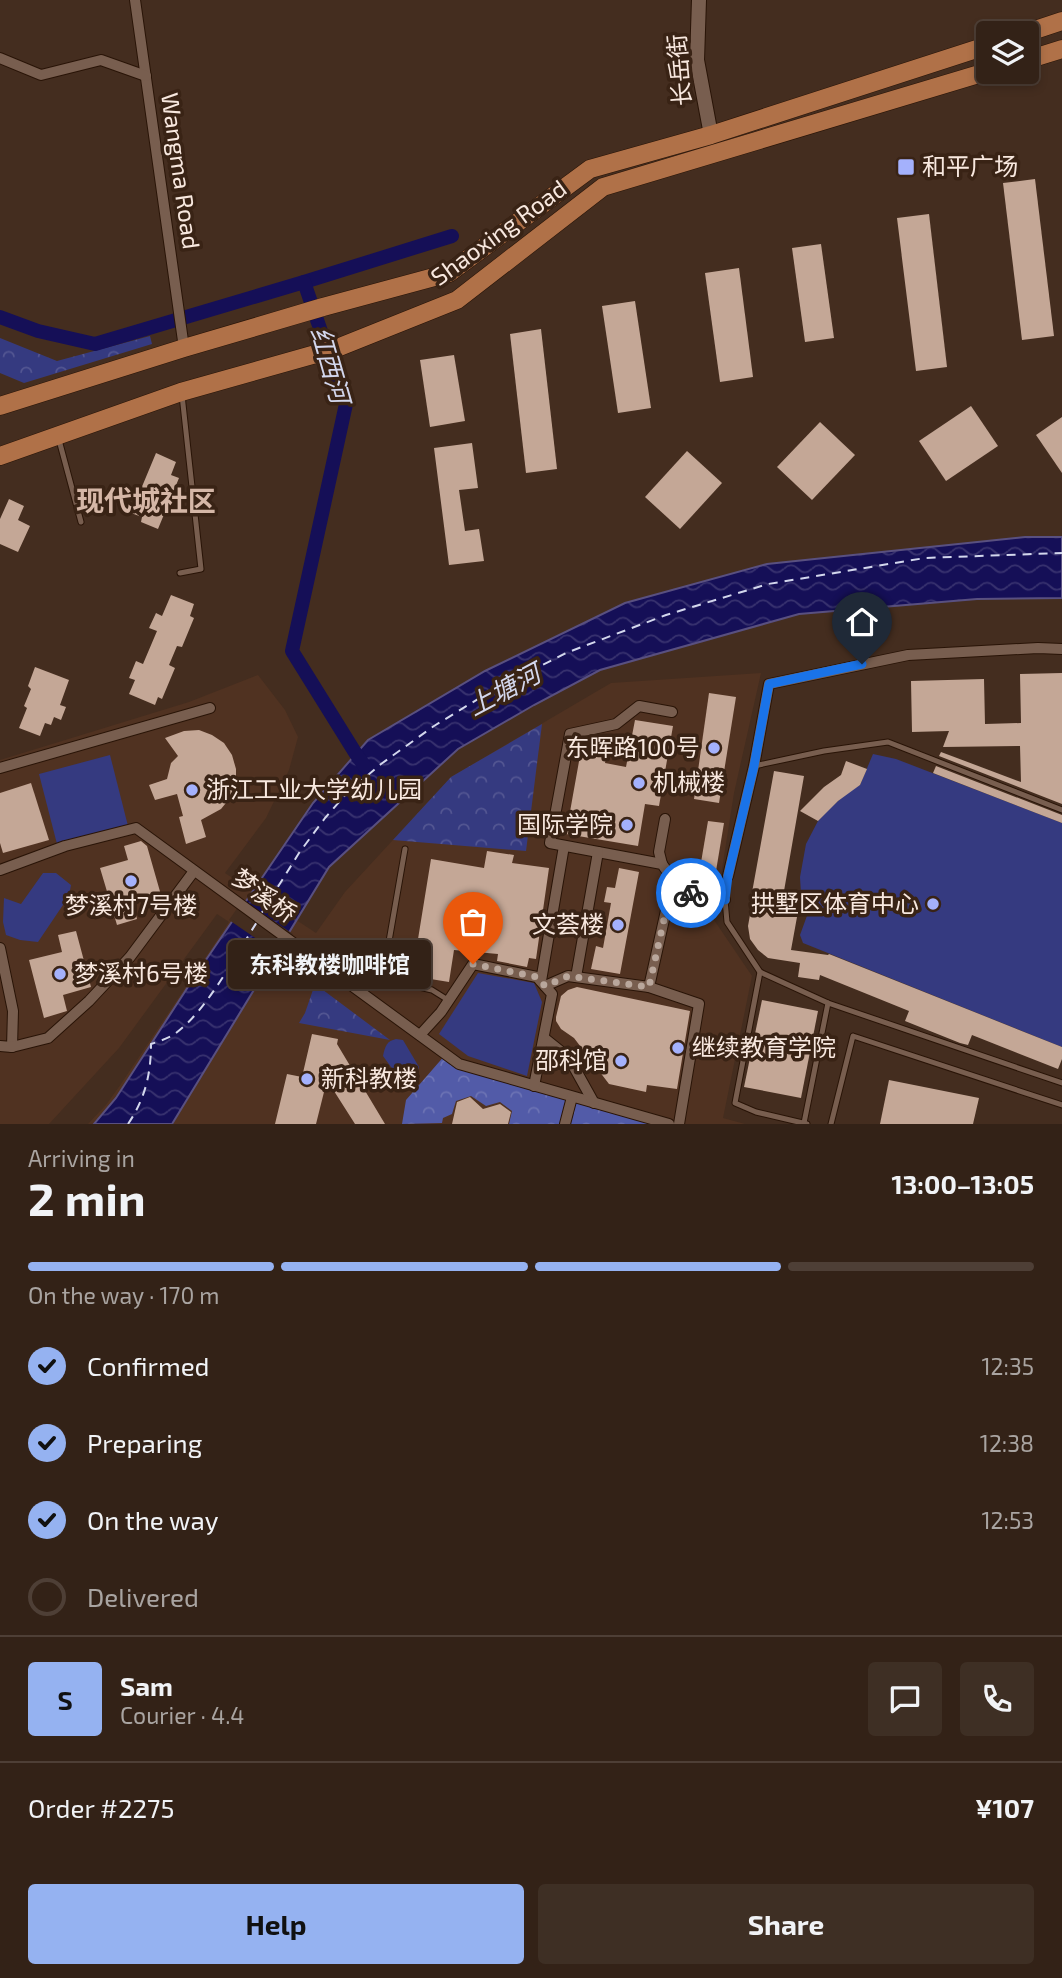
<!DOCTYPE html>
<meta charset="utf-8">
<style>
:root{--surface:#332217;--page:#3e2f24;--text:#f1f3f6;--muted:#a9a4a1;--line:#4e3f36;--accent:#95b2f1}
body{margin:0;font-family:"Exo 2","Noto Sans SC",sans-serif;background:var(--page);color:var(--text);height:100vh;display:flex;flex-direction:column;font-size:26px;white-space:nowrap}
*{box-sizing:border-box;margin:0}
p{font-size:23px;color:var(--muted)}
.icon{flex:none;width:38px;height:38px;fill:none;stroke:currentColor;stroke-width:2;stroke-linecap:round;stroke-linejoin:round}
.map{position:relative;height:1124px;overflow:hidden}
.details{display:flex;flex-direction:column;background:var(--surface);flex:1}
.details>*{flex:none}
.controls{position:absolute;left:976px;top:21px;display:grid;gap:14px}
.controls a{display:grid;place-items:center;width:63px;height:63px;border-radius:7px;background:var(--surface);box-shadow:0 4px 10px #0003,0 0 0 2px var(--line);font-size:35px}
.pin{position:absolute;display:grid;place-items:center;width:60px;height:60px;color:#fff;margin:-72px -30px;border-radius:50% 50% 50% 0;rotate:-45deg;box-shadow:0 0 7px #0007}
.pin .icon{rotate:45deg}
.courier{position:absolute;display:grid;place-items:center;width:70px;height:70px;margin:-35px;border:5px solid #1a73e8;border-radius:50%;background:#fff;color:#222;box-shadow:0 2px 9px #0007}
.bubble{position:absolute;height:49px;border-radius:7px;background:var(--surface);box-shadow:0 4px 10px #0003,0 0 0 2px var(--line);font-size:23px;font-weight:700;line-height:49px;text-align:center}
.summary em{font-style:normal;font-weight:700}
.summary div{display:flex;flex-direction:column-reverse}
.summary{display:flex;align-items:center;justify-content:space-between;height:119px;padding:0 28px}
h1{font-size:46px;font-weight:700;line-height:52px}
.bar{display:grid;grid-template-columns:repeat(4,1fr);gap:10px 7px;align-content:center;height:84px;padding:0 28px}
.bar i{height:9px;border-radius:5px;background:var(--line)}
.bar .selected{background:var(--accent)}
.bar p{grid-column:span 4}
.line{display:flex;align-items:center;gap:18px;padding:0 28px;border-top:2px solid var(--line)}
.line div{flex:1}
.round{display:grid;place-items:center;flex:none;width:74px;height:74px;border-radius:7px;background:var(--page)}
ol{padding:0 28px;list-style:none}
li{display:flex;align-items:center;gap:21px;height:77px}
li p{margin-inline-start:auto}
li .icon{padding:7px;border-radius:50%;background:var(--accent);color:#111;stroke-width:4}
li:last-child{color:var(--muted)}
li i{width:38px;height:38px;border:4px solid var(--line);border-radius:50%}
.action{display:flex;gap:14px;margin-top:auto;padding:14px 28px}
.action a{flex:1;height:80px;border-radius:7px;background:var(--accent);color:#111;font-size:28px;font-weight:700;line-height:80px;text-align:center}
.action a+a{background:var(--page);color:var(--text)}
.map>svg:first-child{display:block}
</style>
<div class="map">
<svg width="1062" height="1124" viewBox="0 0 1062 1124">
<defs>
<pattern id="forest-crowns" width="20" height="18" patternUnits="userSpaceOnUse" patternTransform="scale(1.75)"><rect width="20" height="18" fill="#525ba8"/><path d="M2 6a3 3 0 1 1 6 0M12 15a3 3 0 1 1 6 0" fill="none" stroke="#6c73b4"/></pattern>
<pattern id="park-crowns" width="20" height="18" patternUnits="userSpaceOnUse" patternTransform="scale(1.75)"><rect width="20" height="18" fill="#353a80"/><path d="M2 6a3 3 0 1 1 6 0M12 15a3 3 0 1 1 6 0" fill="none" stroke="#535692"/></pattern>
<pattern id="water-waves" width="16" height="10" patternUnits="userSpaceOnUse" patternTransform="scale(1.75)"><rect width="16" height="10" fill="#150f57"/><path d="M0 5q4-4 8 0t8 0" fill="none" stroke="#38326f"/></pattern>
</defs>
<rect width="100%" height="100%" fill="#442d1f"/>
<!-- built -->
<path fill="#503221" d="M761 673 734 793 714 920 752 976 723 1118 745 1124H88L106 1105 121 1084 229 922 217 914 119 1048 49 1124H0V760L189 702 258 675 285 710 298 737 289 770 266 818 225 873 316 933 345 892 451 777 611 683Z"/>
<!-- green -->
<g fill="#353a80">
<path d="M873 754 896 759 1062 823V1047L803 943 800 935 808 913 801 894 800 877 806 844 818 821 828 810 848 792 860 785Z"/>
<path d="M110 755 128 826 57 844 39 774Z"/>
<path d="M43 873H56L71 885 69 896 38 942 20 940 6 935 3 922 4 898 21 904Z"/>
<path d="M478 973 534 983 542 1002 527 1076 468 1056 439 1034Z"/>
<path d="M396 1039 403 1040 419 1067 415 1077 408 1081 399 1078 383 1056C385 1046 387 1041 396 1039Z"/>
</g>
<!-- forest -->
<path fill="url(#forest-crowns)" d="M446 1054 459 1064 669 1124H509L512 1111 500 1102 486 1106 471 1096 456 1101 452 1114 443 1118 442 1123 402 1124 406 1100Z"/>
<!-- park -->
<g fill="url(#park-crowns)">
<path d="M150 336 152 344 24 383 0 373V338L57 361Z"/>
<path d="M542 724 526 851 393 840 451 777Z"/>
<path d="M315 984 390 1040 299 1023 305 1013Z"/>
</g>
<!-- water -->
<path fill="url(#water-waves)" stroke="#595080" stroke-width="2" d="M1025 537H1062V598L977 599 799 614 600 670 534 705 458 749 329 867 172 1124H94L116 1098 197 973 313 803 368 740 485 671 625 603 767 564Z"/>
<!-- pier -->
<path fill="#442d1f" d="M243 900 293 934 280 955 229 920Z"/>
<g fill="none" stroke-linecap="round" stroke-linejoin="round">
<!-- canal -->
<g stroke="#150f57" stroke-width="14">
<path d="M304 282 452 236"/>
<path d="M0 317 38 331 95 344 304 282 346 404 292 651 356 754 366 768"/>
</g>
<!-- ferry -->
<g stroke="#d3d7ed" stroke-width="2" stroke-dasharray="9 7" stroke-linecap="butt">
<path d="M261 914 299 853 325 818 347 793 381 764 434 726 491 691 566 653 666 615 768 584 925 558 1062 553"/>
<path d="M128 1124C145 1099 151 1074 151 1044 160 1041 169 1038 176 1033 208 1009 235 956 257 922"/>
</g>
</g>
<!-- building -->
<g fill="#c4a796">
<path d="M1035 179 1054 336 1022 340 1003 183Z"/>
<path d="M929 214 947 367 916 371 897 218Z"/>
<path d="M821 244 834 338 805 342 792 248Z"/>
<path d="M739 268 753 377 720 382 705 273Z"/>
<path d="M635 301 651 408 618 413 602 306Z"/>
<path d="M541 329 557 469 526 473 510 334Z"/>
<path d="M454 355 465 421 430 427 420 360Z"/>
<path d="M971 406 998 446 946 481 919 441Z"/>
<path d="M1062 417V473L1036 435Z"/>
<path d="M820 422 855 455 812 500 777 467Z"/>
<path d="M472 443 478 488 459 490 465 531 479 529 484 561 449 565 434 448Z"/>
<path d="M687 451 722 483 680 529 645 497Z"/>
<path d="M156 453 176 462 171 475 179 478 158 529 141 522 142 517 131 513Z"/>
<path d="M9 499 24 506 18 520 30 526 18 552 0 544V519Z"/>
<path d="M171 595 194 604 190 616 194 618 182 647 177 646 169 665 175 668 162 699 158 697 155 705 129 694 135 680 129 678 136 661 143 664 157 631 149 628 156 613 162 616Z"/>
<path d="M35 667 69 680 60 705 66 707 61 720 54 717 51 725 45 723 40 736 19 728 27 708 24 706 31 689 28 686Z"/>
<path d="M1062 673V804L939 756 941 752 1021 782 1020 746 943 747 949 731 912 732 911 681 984 679 985 724 1021 723 1020 674Z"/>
<path d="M709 693 736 697 719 803 694 799Z"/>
<path d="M635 720 673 726 659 806 645 804 638 846 566 834 583 739 609 744 605 763 626 767Z"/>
<path d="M199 730 212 735 224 743 232 755 236 769V784L230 798 221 809 201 820 206 837 186 844 179 817 183 816 177 794 155 800 149 785 167 779 171 763 178 756 165 738 184 731Z"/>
<path d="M846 761 867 769 860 785 838 801 818 821 800 811 824 787 841 775Z"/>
<path d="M936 766 1062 815V823L933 773Z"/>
<path d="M774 771 804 776 780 914 797 917 791 950 828 955 829 954 1062 1047V1059L1058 1069 972 1035 968 1045 960 1043 905 1021 909 1011 820 975 819 980 798 977 800 963 768 958 758 950 750 939 748 926 753 898H751Z"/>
<path d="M31 783 49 840 3 853 0 843V793Z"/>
<path d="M708 821 724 823 713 889 697 886Z"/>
<path d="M141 841 147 846 161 895 133 903 137 919 117 925 100 868 128 860 124 846Z"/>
<path d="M487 851 514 855 512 863 549 868 536 959 529 958 527 967 497 961 498 954 454 950 449 982 412 976 431 859 484 868Z"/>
<path d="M619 868 639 872 620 974 591 969 596 946 603 948 611 903 604 902 607 887 615 888Z"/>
<path d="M76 931 91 987 63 995 67 1011 44 1018 29 960 62 952 58 935Z"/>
<path d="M577 987 690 1011 677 1089 647 1085 646 1092 609 1084 574 1038 561 1029 556 1021V1017L561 996 568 990Z"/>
<path d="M762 1000 818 1011 801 1098 744 1087Z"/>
<path d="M312 1034 338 1039 337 1044 385 1124H355L327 1080 316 1124H275L287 1074 302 1077Z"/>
<path d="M889 1080 979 1098 973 1124H880Z"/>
<path d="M470 1097 483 1109 500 1104 511 1112 508 1124H452L457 1102Z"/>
</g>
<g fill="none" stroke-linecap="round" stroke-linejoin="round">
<!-- service casing -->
<g stroke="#291407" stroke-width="7">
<g id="service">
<path d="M59 440 81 522"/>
<path d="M180 573 201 569 182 395"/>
<path d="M754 766 824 751 888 742 1062 810"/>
<path d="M405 849 388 947 406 984 432 990 448 1000"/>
<path d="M728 877 725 900 727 922 760 972 828 1003 1062 1083"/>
<path d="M760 972 735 1103 756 1112 807 1124"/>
<path d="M804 1123 828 1003"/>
<path d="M831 1124 853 1036 1062 1105"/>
</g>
</g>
<!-- minor casing -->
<g stroke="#291407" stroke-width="12">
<g id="minor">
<path d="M135 0 184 348"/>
<path d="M0 58 41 75 101 60 146 76"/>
<path d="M672 712 639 706 616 724 570 734 550 843 662 864 681 891"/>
<path d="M0 768 210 708"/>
<path d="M662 864 659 852 665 819"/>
<path d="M0 870 65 846 136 828 459 1064 669 1124"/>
<path d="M728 876 754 766 769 684 908 655 1038 648 1062 649"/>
<path d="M0 948 13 1011 12 1047"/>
<path d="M576 977 598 852"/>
<path d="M541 981 564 846"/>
<path d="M545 986 568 976 649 987 671 888 725 900"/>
<path d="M649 987 699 1004 679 1124"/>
<path d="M420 1035 441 1012 473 964 537 977 552 994 534 1086"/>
<path d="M544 1038 569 1058 594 1103"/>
<path d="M0 1046 12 1047 48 1038 89 1001 130 957 194 871"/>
<path d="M565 1124 572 1097"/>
</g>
</g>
<!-- tertiary casing -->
<g stroke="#291407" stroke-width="16">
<path id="tertiary" d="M699 0 697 60 711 135"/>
</g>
<!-- primary casing -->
<g stroke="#291407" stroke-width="19">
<g id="primary">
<path d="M1026 33 1062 21"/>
<path d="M1027 60 1062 49"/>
<path d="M0 406 184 348 323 307 449 273 590 169 711 135 989 45"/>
<path d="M0 456 181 392 337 348 457 300 603 187 989 71"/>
</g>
</g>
<!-- service -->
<use href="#service" stroke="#785e4f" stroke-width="5"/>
<!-- minor -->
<use href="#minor" stroke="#785e4f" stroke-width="10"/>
<!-- tertiary -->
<use href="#tertiary" stroke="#785e4f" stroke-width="14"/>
<!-- primary -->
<use href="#primary" stroke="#b07148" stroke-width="18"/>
</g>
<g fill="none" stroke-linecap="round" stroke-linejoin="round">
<!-- done -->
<path stroke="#b9a79c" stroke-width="7" stroke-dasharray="0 12.6" d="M473 964 537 977 545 986 568 976 649 987 671 888 691 893"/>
<!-- route -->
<path stroke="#1a73e8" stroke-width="9" d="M691 893 725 900 728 876 754 766 769 684 862 664"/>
</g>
<!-- markers -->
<g fill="#a4b1fc" stroke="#392315" stroke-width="2.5">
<rect x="897" y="158" width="18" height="18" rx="3.5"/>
<circle cx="714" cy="748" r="7"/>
<circle cx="639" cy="783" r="7"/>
<circle cx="192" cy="790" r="7"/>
<circle cx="627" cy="825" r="7"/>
<circle cx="131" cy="881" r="7"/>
<circle cx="933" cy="904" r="7"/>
<circle cx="618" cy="925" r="7"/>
<circle cx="60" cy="974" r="7"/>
<circle cx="678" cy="1048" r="7"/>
<circle cx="621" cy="1061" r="7"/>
<circle cx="307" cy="1079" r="7"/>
</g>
<g text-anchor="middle" stroke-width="7" stroke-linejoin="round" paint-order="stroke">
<!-- street labels -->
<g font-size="24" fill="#f8e8df" stroke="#392315">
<text transform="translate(680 70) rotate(-95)" y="8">长岳街</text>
<text transform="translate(180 171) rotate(82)" y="8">Wangma Road</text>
<text transform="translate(499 233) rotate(-36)" y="8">Shaoxing Road</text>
<text transform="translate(264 896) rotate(36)" y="8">梦溪桥</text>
</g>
<!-- poi labels -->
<g font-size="24" fill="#f8e8df" stroke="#392315" text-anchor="start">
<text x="922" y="175">和平广场</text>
<text x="700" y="756" text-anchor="end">东晖路100号</text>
<text x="653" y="791">机械楼</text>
<text x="206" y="798">浙江工业大学幼儿园</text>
<text x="613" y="833" text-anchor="end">国际学院</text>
<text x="919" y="912" text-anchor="end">拱墅区体育中心</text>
<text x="131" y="914" text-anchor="middle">梦溪村7号楼</text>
<text x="604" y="933" text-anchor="end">文荟楼</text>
<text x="74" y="982">梦溪村6号楼</text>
<text x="692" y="1056">继续教育学院</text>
<text x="607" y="1069" text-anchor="end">邵科馆</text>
<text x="321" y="1087">新科教楼</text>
</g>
<!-- water labels -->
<g font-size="26" font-style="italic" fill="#d3d7ed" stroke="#392315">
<text transform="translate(330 365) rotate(74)" y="9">红西河</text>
<text transform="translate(504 690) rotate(-28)" y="9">上塘河</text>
</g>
<!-- quarter labels -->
<g font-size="28" font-weight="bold" fill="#d5b7a7" stroke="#392315">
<text x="146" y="511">现代城社区</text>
</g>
</g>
</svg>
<div class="controls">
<a><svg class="icon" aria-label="layers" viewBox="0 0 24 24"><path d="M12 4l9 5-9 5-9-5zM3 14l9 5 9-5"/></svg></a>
</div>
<div class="pin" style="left:473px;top:964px;background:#ea580c"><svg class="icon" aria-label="bag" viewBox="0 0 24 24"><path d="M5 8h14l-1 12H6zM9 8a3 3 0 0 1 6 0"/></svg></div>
<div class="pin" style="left:862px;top:664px;background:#1f2937"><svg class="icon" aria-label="home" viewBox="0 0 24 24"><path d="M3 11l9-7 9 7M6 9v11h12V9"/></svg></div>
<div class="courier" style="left:691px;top:893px"><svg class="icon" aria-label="bike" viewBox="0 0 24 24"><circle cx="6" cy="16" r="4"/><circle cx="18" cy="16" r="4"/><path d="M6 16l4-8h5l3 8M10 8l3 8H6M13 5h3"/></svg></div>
<div class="bubble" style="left:228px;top:940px;width:203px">东科教楼咖啡馆</div>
</div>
<section class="details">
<div class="summary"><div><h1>2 min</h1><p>Arriving in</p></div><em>13:00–13:05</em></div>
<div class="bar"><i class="selected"></i><i class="selected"></i><i class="selected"></i><i></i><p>On the way · 170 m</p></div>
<ol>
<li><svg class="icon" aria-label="check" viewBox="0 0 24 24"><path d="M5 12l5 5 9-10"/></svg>Confirmed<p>12:35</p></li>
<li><svg class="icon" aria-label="check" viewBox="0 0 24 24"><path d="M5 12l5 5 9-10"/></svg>Preparing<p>12:38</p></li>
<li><svg class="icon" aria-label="check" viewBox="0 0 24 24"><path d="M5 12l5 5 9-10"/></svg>On the way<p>12:53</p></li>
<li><i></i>Delivered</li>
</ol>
<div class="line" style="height:126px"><b class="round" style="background:var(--accent);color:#111">S</b><div><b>Sam</b><p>Courier · 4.4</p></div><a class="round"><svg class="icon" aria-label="chat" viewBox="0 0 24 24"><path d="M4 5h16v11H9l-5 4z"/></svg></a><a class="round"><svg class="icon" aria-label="phone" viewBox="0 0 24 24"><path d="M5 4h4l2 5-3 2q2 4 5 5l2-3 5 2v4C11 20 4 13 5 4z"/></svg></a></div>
<div class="line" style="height:91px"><div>Order #2275</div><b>¥107</b></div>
<div class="action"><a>Help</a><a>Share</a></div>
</section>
